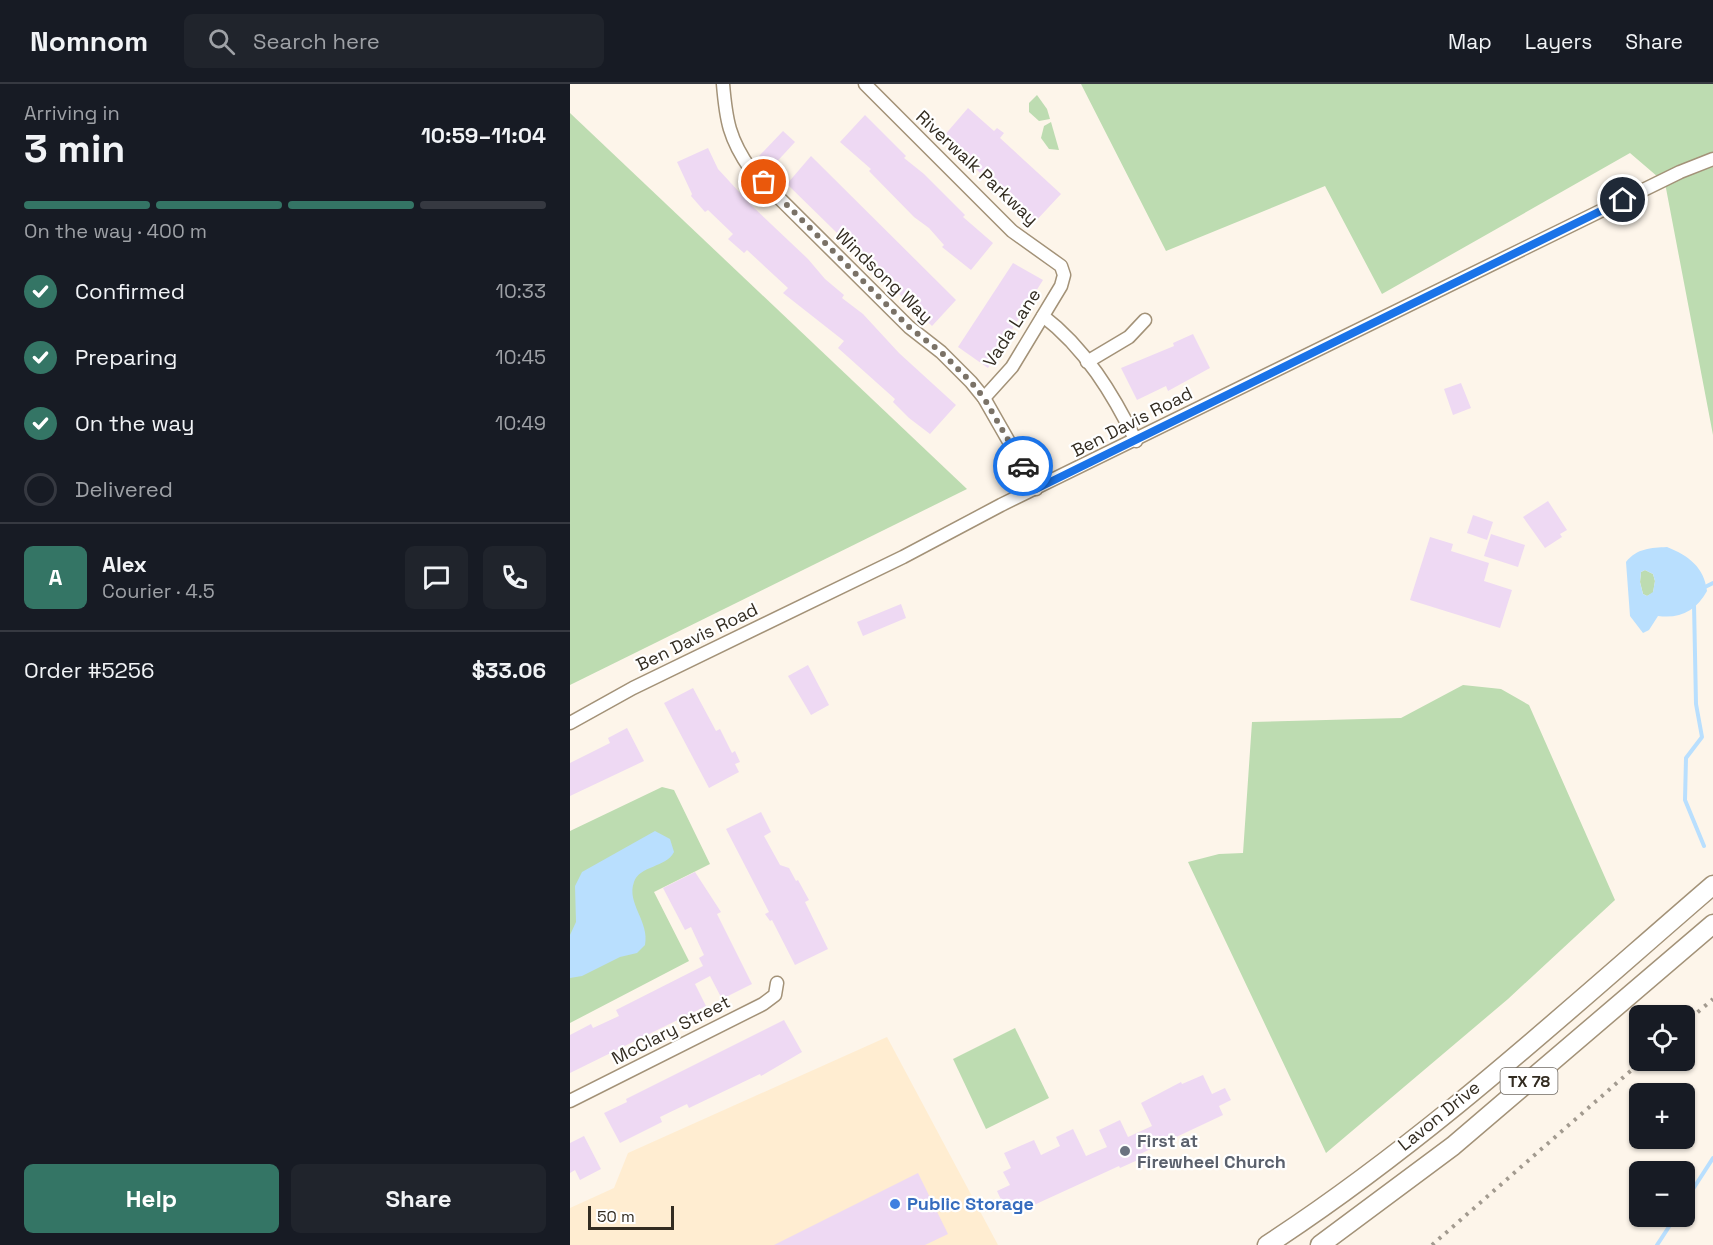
<!DOCTYPE html>
<meta charset="utf-8">
<style>
:root{--surface:#171b24;--page:#20242c;--text:#f1f3f6;--muted:#9ea1a6;--line:#363941;--accent:#347565}
body{margin:0;font-family:"Space Grotesk",sans-serif;background:var(--page);color:var(--text);height:100vh;display:flex;flex-direction:column;font-size:22px;white-space:nowrap}
*{box-sizing:border-box;margin:0}
p{font-size:20px;color:var(--muted)}
.icon{flex:none;width:33px;height:33px;fill:none;stroke:currentColor;stroke-width:2;stroke-linecap:round;stroke-linejoin:round}
.map{position:relative;flex:1;overflow:hidden}
.side{display:flex;flex-direction:column;background:var(--surface);width:570px}
.side>*{flex:none}
.fabs{position:absolute;left:1059px;top:921px;display:grid;gap:12px}
.fabs a{display:grid;place-items:center;width:66px;height:66px;border-radius:9px;background:var(--surface);box-shadow:0 2px 4px #0004;font-size:30px}
.scale{position:absolute;left:18px;bottom:15px;width:86px;box-sizing:border-box;padding-left:6px;border:3px solid #332c21;border-top:0;font-size:16px;line-height:21px;white-space:nowrap;color:#332c21;-webkit-text-stroke:4px #fff;paint-order:stroke}
.pin{position:absolute;display:grid;place-items:center;width:51px;height:51px;color:#fff;margin:-26px;border:3px solid #fff;border-radius:50%;box-shadow:0 2px 6px #0007}
.courier{position:absolute;display:grid;place-items:center;width:60px;height:60px;margin:-30px;border:4px solid #1a73e8;border-radius:50%;background:#fff;color:#222;box-shadow:0 2px 8px #0007}
.headline em{font-style:normal;font-weight:700}
.headline div{display:flex;flex-direction:column-reverse}
.headline{display:flex;align-items:center;justify-content:space-between;height:102px;padding:0 24px}
h1{font-size:39px;font-weight:700;line-height:45px}
.bar{display:grid;grid-template-columns:repeat(4,1fr);gap:9px 6px;align-content:center;height:72px;padding:0 24px}
.bar i{height:8px;border-radius:4px;background:var(--line)}
.bar .active{background:var(--accent)}
.bar p{grid-column:span 4}
.line{display:flex;align-items:center;gap:15px;padding:0 24px;border-top:2px solid var(--line)}
.line div{flex:1}
.round{display:grid;place-items:center;flex:none;width:63px;height:63px;border-radius:9px;background:var(--page)}
ol{padding:0 24px;list-style:none}
li{display:flex;align-items:center;gap:18px;height:66px}
li p{margin-inline-start:auto}
li .icon{padding:6px;border-radius:50%;background:var(--accent);color:#fff;stroke-width:4}
li:last-child{color:var(--muted)}
li i{width:33px;height:33px;border:3px solid var(--line);border-radius:50%}
.cta{display:flex;gap:12px;margin-top:auto;padding:12px 24px}
.cta a{flex:1;height:69px;border-radius:9px;background:var(--accent);color:#fff;font-size:24px;font-weight:700;line-height:69px;text-align:center}
.cta a+a{background:var(--page);color:var(--text)}
header{display:flex;align-items:center;gap:36px;box-sizing:border-box;height:84px;padding:0 30px;background:var(--surface);border-bottom:2px solid var(--line)}
header strong{font-size:28px}
nav{display:flex;gap:33px;margin-inline-start:auto;font-size:21px}
.search{width:420px;height:54px;background:var(--page);display:flex;align-items:center;gap:15px;box-sizing:border-box;padding:0 21px;border-radius:9px;color:var(--muted);font-size:22px}
main{display:flex;flex:1;min-height:0}
.map>svg:first-child{display:block}
</style>
<header>
<strong>Nomnom</strong>
<div class="search"><svg class="icon" aria-label="search" viewBox="0 0 24 24"><circle cx="10" cy="10" r="6"/><path d="M15 15l6 6"/></svg>Search here</div>
<nav><a>Map</a><a>Layers</a><a>Share</a></nav>
</header>
<main>
<section class="side">
<div class="headline"><div><h1>3 min</h1><p>Arriving in</p></div><em>10:59–11:04</em></div>
<div class="bar"><i class="active"></i><i class="active"></i><i class="active"></i><i></i><p>On the way · 400 m</p></div>
<ol>
<li><svg class="icon" aria-label="check" viewBox="0 0 24 24"><path d="M5 12l5 5 9-10"/></svg>Confirmed<p>10:33</p></li>
<li><svg class="icon" aria-label="check" viewBox="0 0 24 24"><path d="M5 12l5 5 9-10"/></svg>Preparing<p>10:45</p></li>
<li><svg class="icon" aria-label="check" viewBox="0 0 24 24"><path d="M5 12l5 5 9-10"/></svg>On the way<p>10:49</p></li>
<li><i></i>Delivered</li>
</ol>
<div class="line" style="height:108px"><b class="round" style="background:var(--accent);color:#fff">A</b><div><b>Alex</b><p>Courier · 4.5</p></div><a class="round"><svg class="icon" aria-label="chat" viewBox="0 0 24 24"><path d="M4 5h16v11H9l-5 4z"/></svg></a><a class="round"><svg class="icon" aria-label="phone" viewBox="0 0 24 24"><path d="M5 4h4l2 5-3 2q2 4 5 5l2-3 5 2v4C11 20 4 13 5 4z"/></svg></a></div>
<div class="line" style="height:78px"><div>Order #5256</div><b>$33.06</b></div>
<div class="cta"><a>Help</a><a>Share</a></div>
</section>
<div class="map">
<svg width="1143" height="1161" viewBox="0 0 1143 1161">
<rect width="100%" height="100%" fill="#fdf5ea"/>
<!-- built -->
<path fill="#ffedd1" d="M317 953 428 1161H0V1124L44 1104 58 1069Z"/>
<!-- green -->
<g fill="#bddcb1">
<path d="M511 0H1143V351L1095 99 1060 69 812 210 755 102 596 167Z"/>
<path d="M467 11 477 25 480 35 469 37 459 28V19Z"/>
<path d="M0 29 397 405 0 601Z"/>
<path d="M481 38 489 66 479 65 471 54 474 42Z"/>
<path d="M1075 486 1083 490 1085 497 1083 509 1077 512 1073 510 1070 498 1071 488Z"/>
<path d="M893 601 931 605 959 621 1045 816 938 915 756 1069 618 778 649 770 673 769 682 638 831 634Z"/>
<path d="M92 703 104 706 140 780 84 808 119 877 0 939V747Z"/>
<path d="M445 944 479 1014 416 1045 383 975Z"/>
</g>
<!-- water -->
<g fill="#b9dffe" fill-rule="evenodd">
<path d="M1097 463C1119 472 1134 483 1137 507 1126 527 1110 535 1088 532L1079 546 1073 549 1060 532 1056 478C1067 464 1081 464 1097 463ZM1075 486 1083 490 1085 497 1083 508 1077 512 1073 510 1070 498 1071 488Z"/>
<path d="M85 747 100 755 104 768C96 784 70 781 64 798 56 819 80 838 75 861L67 869 50 873 12 892 0 894V851L6 838 5 802 12 788Z"/>
</g>
<g fill="none" stroke-linecap="round" stroke-linejoin="round">
<!-- stream -->
<g stroke="#b9dffe" stroke-width="4">
<path d="M1133 504 1143 499"/>
<path d="M1124 520 1126 620 1132 653 1116 674 1115 716 1134 762"/>
<path d="M1114 1119 1143 1074"/>
<path d="M1087 1161 1106 1132"/>
</g>
</g>
<!-- building -->
<g fill="#eed9f3">
<path d="M398 24 424 47 427 44 434 49 430 54 491 110 463 140 373 53Z"/>
<path d="M295 31 336 72 334 74 354 90 395 131 393 133 423 159 401 186 372 163 374 161 359 144 344 133 299 87 301 85 270 58Z"/>
<path d="M213 47 225 58 202 83 189 72Z"/>
<path d="M138 64 148 85 182 122 238 175 255 195 274 211 272 214 293 230 329 269 386 321 360 350 339 334 323 318 325 315 268 264 274 257 213 209 218 204 177 166 174 169 158 155 163 150 138 126 135 128 121 112 122 110 107 78Z"/>
<path d="M241 72 386 216 362 242 217 100Z"/>
<path d="M443 179 473 196 418 284 388 263Z"/>
<path d="M623 250 640 284 598 307 596 302 567 316 551 284 604 262 603 259Z"/>
<path d="M891 299 901 324 883 331 874 305Z"/>
<path d="M978 417 997 446 990 450 992 453 975 464 953 433Z"/>
<path d="M903 431 923 438 917 456 897 449Z"/>
<path d="M921 450 955 461 948 483 914 472Z"/>
<path d="M860 453 883 460 881 467 919 479 914 497 942 506 930 544 840 516Z"/>
<path d="M331 520 336 534 293 552 287 538Z"/>
<path d="M238 581 259 621 241 631 218 592Z"/>
<path d="M123 604 146 647 150 645 162 669 165 667 170 678 165 680 169 688 139 704 94 619Z"/>
<path d="M57 644 74 677 0 712V679L40 659 38 654Z"/>
<path d="M191 728 201 748 194 752 210 781 219 784 226 797 228 796 239 816 235 818 258 865 225 881 202 836 200 837 195 830 199 828 156 745Z"/>
<path d="M125 788 151 828 147 830 182 900 152 915 140 892 125 900 136 922 0 989V951L21 940 23 944 49 932 46 926 133 882 129 874 134 871 121 843 115 846 93 804Z"/>
<path d="M214 936 232 968 191 992 190 990 119 1024 117 1020 90 1033 92 1038 50 1059 34 1029 57 1018 56 1015Z"/>
<path d="M633 991 642 1010 655 1004 661 1016 649 1022 653 1031 568 1071 570 1075 550 1084 549 1082 453 1126 448 1115 434 1122 427 1107 440 1101 433 1088 441 1084 434 1069 464 1056 471 1071 490 1062 486 1053 503 1045 516 1072 537 1063 529 1046 550 1036 558 1053 582 1042 571 1019 611 998 612 1000Z"/>
<path d="M14 1052 31 1085 10 1096 5 1086 0 1089V1059Z"/>
<path d="M348 1089 378 1150 355 1161H204Z"/>
</g>
<g fill="none" stroke-linecap="round" stroke-linejoin="round">
<!-- street casing -->
<g stroke="#a39278" stroke-width="15">
<g id="street">
<path d="M153 0C156 36 159 55 181 86L339 243 371 268 401 298 414 314 466 405"/>
<path d="M295 0 442 147 491 182 494 191 491 202 442 283 414 314"/>
<path d="M473 232C515 264 543 310 566 357"/>
<path d="M517 278 559 253 575 236"/>
<path d="M0 639 63 604 333 473 431 421 1110 88 1143 75"/>
<path d="M0 1017 193 920 205 911 207 899"/>
</g>
</g>
<!-- primary casing -->
<g stroke="#a39278" stroke-width="21">
<g id="primary">
<path d="M697 1161C857 1057 999 925 1143 801"/>
<path d="M750 1161 883 1062 1143 840"/>
</g>
</g>
<!-- street -->
<use href="#street" stroke="#fff" stroke-width="12"/>
<!-- primary -->
<use href="#primary" stroke="#fff" stroke-width="18"/>
<!-- rail -->
<g stroke="#a29a8f" stroke-width="4" stroke-dasharray="3 6" stroke-linecap="butt">
<path d="M1114 940 1143 915"/>
<path d="M862 1161 1073 976"/>
</g>
</g>
<g fill="none" stroke-linecap="round" stroke-linejoin="round">
<!-- done -->
<path stroke="#7a7267" stroke-width="6" stroke-dasharray="0 10.8" d="M194 98 339 243 371 268 401 298 414 314 453 382"/>
<!-- route -->
<path stroke="#1a73e8" stroke-width="8" d="M453 382 466 405 1053 116"/>
</g>
<!-- markers -->
<circle fill="#6b7280" stroke="#fff" stroke-width="2" cx="555" cy="1067" r="6"/>
<circle fill="#3f7fe0" stroke="#fff" stroke-width="2" cx="325" cy="1120" r="6"/>
<g text-anchor="middle" stroke-width="4.5" stroke-linejoin="round" paint-order="stroke">
<!-- shield labels -->
<rect fill="#fff" stroke="#706b64" stroke-width="1.5" x="930.5" y="984" width="57" height="26" rx="4.5"/>
<g font-size="16" font-weight="bold" fill="#332c21">
<text x="959" y="1003">TX 78</text>
</g>
<!-- street labels -->
<g font-size="18" fill="#332c21" stroke="#fff">
<text transform="translate(407 84) rotate(43)" y="6">Riverwalk Parkway</text>
<text transform="translate(314 192) rotate(44)" y="6">Windsong Way</text>
<text transform="translate(442 244) rotate(-57)" y="6">Vada Lane</text>
<text transform="translate(562 338) rotate(-27)" y="6">Ben Davis Road</text>
<text transform="translate(127 553) rotate(-26)" y="6">Ben Davis Road</text>
<text transform="translate(101 946) rotate(-27)" y="6">McClary Street</text>
<text transform="translate(869 1032) rotate(-39)" y="6">Lavon Drive</text>
</g>
<!-- worship labels -->
<g font-size="18" font-weight="bold" fill="#5b616d" stroke="#fff" text-anchor="start">
<text x="567" y="1063">First at<tspan x="567" dy="21">Firewheel Church</tspan></text>
</g>
<!-- shop labels -->
<g font-size="18" font-weight="bold" fill="#366cbe" stroke="#fff" text-anchor="start">
<text x="337" y="1126">Public Storage</text>
</g>
</g>
</svg>
<div class="fabs">
<a><svg class="icon" aria-label="locate" viewBox="0 0 24 24"><circle cx="12" cy="12" r="6"/><path d="M12 2v4M12 18v4M2 12h4M18 12h4"/></svg></a>
<a>+</a>
<a>−</a>
</div>
<div class="scale">50 m</div>
<div class="pin" style="left:194px;top:98px;background:#ea580c"><svg class="icon" aria-label="bag" viewBox="0 0 24 24"><path d="M5 8h14l-1 12H6zM9 8a3 3 0 0 1 6 0"/></svg></div>
<div class="pin" style="left:1053px;top:116px;background:#1f2937"><svg class="icon" aria-label="home" viewBox="0 0 24 24"><path d="M3 11l9-7 9 7M6 9v11h12V9"/></svg></div>
<div class="courier" style="left:453px;top:382px"><svg class="icon" aria-label="car" viewBox="0 0 24 24"><path d="M5 17H2v-5l4-1 3-4h7l3 4 3 1v5h-3M9 17h6M6 11h13"/><circle cx="7" cy="17" r="2"/><circle cx="17" cy="17" r="2"/></svg></div>
</div>
</main>
